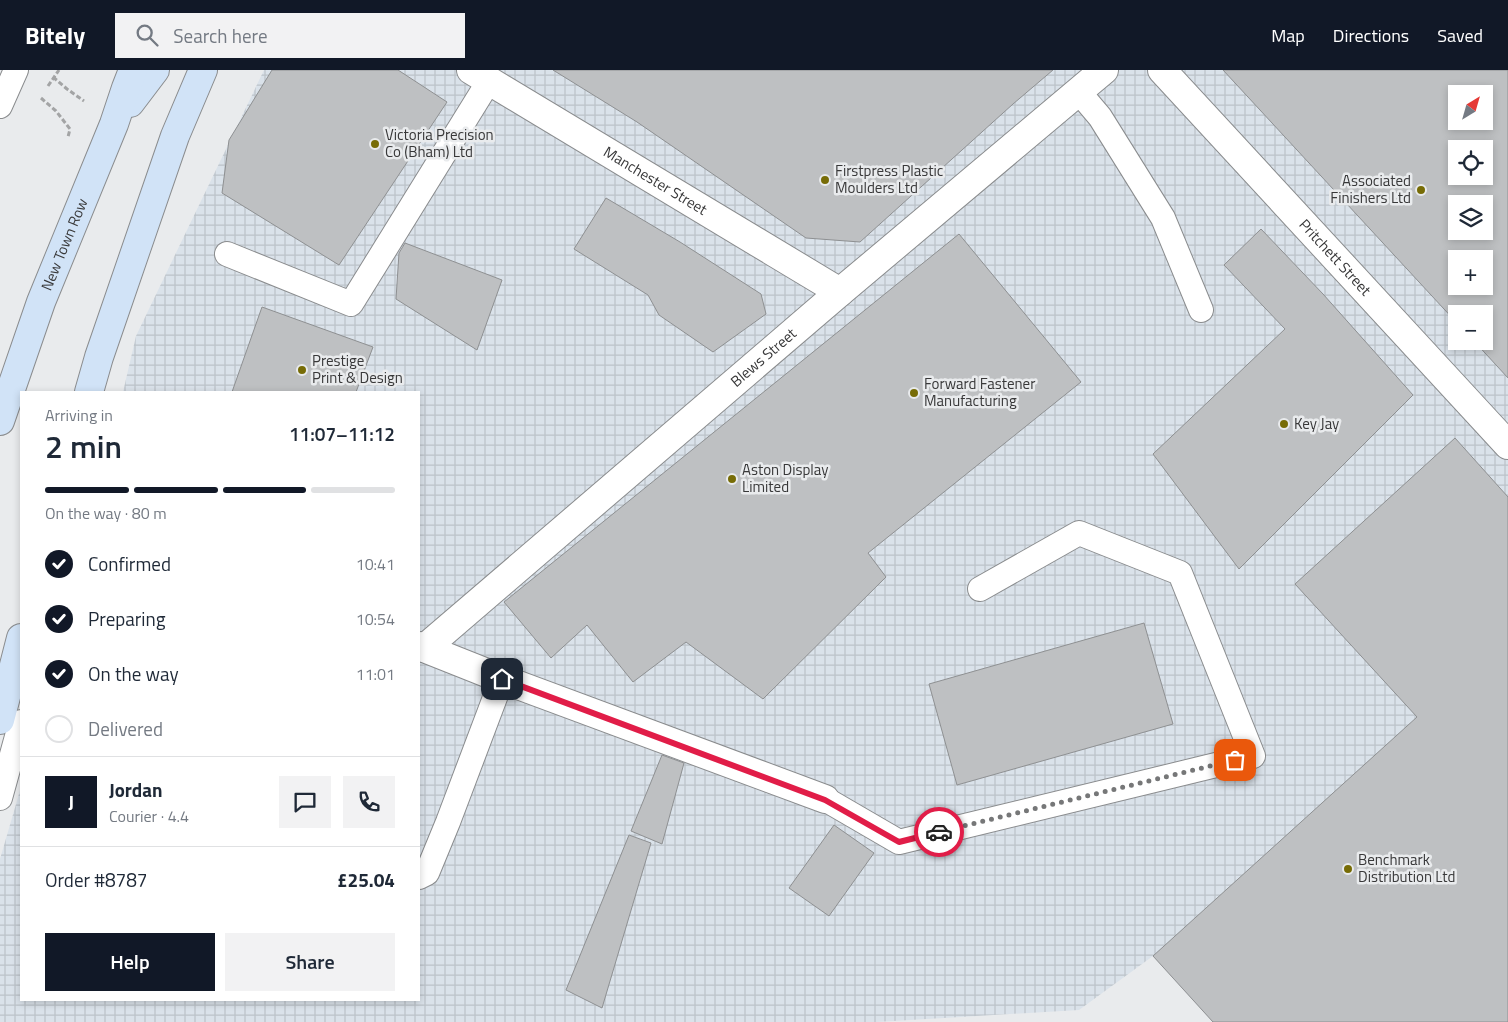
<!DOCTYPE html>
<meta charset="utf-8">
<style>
:root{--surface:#fff;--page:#f2f2f3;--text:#1f2937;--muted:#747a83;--line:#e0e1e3;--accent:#111827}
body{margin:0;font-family:"Titillium Web",sans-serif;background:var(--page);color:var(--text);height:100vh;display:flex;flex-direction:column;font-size:19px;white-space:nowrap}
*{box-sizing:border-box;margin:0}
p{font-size:16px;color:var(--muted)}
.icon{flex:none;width:28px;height:28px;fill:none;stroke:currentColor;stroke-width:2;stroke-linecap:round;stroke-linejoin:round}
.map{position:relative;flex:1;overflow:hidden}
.side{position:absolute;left:20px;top:321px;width:400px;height:610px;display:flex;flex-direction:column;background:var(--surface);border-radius:0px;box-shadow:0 2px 8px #0003}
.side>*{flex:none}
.needle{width:32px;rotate:37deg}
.fabs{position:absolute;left:1448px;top:15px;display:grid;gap:10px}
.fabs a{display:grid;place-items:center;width:45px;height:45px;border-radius:0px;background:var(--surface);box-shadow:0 2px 8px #0003;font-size:25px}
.pin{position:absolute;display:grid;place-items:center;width:42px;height:42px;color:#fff;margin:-21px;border-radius:10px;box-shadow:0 2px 8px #0006}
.courier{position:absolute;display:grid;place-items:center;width:50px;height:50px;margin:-25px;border:4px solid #e11d48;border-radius:50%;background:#fff;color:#222;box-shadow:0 1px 6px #0007}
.headline em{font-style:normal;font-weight:600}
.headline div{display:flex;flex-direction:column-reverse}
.headline{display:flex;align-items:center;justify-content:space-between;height:85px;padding:0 25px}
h1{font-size:32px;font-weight:600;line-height:38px}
.bar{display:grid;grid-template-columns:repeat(4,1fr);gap:8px 5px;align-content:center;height:60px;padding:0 25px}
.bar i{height:6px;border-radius:4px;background:var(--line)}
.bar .on{background:var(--accent)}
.bar p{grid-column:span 4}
.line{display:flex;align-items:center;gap:12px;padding:0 25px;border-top:1px solid var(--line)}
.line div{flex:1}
.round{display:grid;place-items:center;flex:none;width:52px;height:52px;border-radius:0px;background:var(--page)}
ol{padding:0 25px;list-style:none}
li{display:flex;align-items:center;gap:15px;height:55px}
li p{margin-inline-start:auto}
li .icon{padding:5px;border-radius:50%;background:var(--accent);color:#fff;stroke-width:4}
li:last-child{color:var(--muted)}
li i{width:28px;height:28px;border:2px solid var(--line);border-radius:50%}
.button{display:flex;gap:10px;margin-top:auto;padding:10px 25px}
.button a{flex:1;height:58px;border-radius:0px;background:var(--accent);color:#fff;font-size:20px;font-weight:600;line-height:58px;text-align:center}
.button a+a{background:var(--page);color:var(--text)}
header{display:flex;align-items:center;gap:30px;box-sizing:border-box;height:70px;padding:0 25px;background:var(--accent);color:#fff}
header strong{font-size:24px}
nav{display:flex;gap:28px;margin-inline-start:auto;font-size:18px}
.search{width:350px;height:45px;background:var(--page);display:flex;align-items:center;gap:12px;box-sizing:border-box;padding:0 18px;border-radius:0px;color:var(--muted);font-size:19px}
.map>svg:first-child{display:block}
</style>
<header>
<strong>Bitely</strong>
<div class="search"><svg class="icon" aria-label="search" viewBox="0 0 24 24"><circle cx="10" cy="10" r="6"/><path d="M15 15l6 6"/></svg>Search here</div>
<nav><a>Map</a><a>Directions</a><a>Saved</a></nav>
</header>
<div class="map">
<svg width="1508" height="952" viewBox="0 0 1508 952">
<defs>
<pattern id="industrial-grid" width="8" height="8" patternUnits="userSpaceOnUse" patternTransform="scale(1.25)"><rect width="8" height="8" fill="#dae2ea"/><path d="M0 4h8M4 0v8" fill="none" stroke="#bcc3c9"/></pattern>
</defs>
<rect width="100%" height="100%" fill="#e9ebed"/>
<!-- industrial -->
<path fill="url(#industrial-grid)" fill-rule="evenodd" d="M264 0H1508V952H1213L1153 886 1079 940 876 952H0V789L21 717V930H419V322H123L136 266ZM1456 24H1484V51H1456ZM1456 79H1484V106H1456ZM1456 134H1484V161H1456ZM1456 189H1484V216H1456ZM1456 244H1484V271H1456Z"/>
<!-- building -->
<g fill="#bec0c2" stroke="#8e9092" fill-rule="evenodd">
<path d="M272 0H398L447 32 339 195 222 123 229 70Z"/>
<path d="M553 0H1053L1013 34 860 172 806 168 637 52Z"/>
<path d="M1223 0H1508V308L1474 271H1484V244H1456V252ZM1456 24H1484V51H1456ZM1456 79H1484V106H1456ZM1456 134H1484V161H1456ZM1456 189H1484V216H1456Z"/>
<path d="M606 128 680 172 761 224 766 244 713 282 659 245 648 225 574 179Z"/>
<path d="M1261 159 1323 224 1413 325 1239 499 1153 384 1285 259 1224 195Z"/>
<path d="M959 164 1081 312 868 483 886 507 763 629 686 572 633 612 587 555 551 588 504 532Z"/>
<path d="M405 173 502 210 477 280 396 229 399 183Z"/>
<path d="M262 237 373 277 356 322H232Z"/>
<path d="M1455 368 1508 427V952H1213L1153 886 1417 647 1295 514Z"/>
<path d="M1144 553 1173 654 957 715 929 614Z"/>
<path d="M662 685 684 693 662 774 631 761Z"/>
<path d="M834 755 874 783 829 846 789 818Z"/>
<path d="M629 765 651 773 602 938 566 920Z"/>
</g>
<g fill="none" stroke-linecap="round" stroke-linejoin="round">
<!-- lane casing -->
<g stroke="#8a8c8e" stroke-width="26">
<g id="lane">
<path d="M1078 21 1100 47 1163 148 1201 240"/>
<path d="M0 36 16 0"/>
<path d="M227 184 351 234 489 11"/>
<path d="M0 728 21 652"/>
<path d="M825 729 899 772 1253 686 1180 503 1079 463 980 519"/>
<path d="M419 807 427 803 448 752 502 609"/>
</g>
</g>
<!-- street casing -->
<g stroke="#8a8c8e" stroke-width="30">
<g id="street">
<path id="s1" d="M471 0 840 222"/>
<path id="s2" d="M1162 0 1508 375"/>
<path d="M419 576 502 609 825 729"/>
<path id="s3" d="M425 578 840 222 1104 0"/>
</g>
</g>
<!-- secondary casing -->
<g stroke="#8a8c8e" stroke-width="30">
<g id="secondary">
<path d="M130 33 155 0"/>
<path d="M89 322 99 287 175 66 203 0"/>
<path id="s4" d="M0 351 41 232 114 54 126 18 133 0"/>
<path d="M0 650 21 568"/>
</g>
</g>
<!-- path -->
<g stroke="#a3a4a5" stroke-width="3" stroke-dasharray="5 2.5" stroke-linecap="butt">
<path d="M53 7 67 19 84 31"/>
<path d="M48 16 59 0"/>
<path d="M41 28 56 41 70 59 68 67"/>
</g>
<!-- lane -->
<use href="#lane" stroke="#fff" stroke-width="24"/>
<!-- street -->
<use href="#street" stroke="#fff" stroke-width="28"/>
<!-- secondary -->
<use href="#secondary" stroke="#d1e3f7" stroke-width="28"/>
</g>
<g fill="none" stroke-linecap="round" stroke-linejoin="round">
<!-- done -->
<path stroke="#767778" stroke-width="5" stroke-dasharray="0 9" d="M939 762 1235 690"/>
<!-- route -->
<path stroke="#e11d48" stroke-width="6" d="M502 609 825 730 899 772 939 762"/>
</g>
<!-- markers -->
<g fill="#776c06" stroke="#e9ebed" stroke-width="2">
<circle cx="375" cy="74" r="5"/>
<circle cx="825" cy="110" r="5"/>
<circle cx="1421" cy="120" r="5"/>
<circle cx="302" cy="300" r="5"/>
<circle cx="914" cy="323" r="5"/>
<circle cx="1284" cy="354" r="5"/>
<circle cx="732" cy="409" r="5"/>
<circle cx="1348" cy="799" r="5"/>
</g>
<g text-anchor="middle" stroke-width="5" stroke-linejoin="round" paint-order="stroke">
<!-- poi labels -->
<g font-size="15" fill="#383839" stroke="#e9ebed" text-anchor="start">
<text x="385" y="70">Victoria Precision<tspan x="385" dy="17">Co (Bham) Ltd</tspan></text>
<text x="835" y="106">Firstpress Plastic<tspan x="835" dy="17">Moulders Ltd</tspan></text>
<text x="1411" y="116" text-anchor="end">Associated<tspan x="1411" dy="17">Finishers Ltd</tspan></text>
<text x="312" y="296">Prestige<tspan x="312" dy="17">Print &amp; Design</tspan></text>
<text x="924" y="319">Forward Fastener<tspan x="924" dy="17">Manufacturing</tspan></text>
<text x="1294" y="359">Key Jay</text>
<text x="742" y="405">Aston Display<tspan x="742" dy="17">Limited</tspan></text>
<text x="1358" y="795">Benchmark<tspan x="1358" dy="17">Distribution Ltd</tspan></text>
</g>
<!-- street labels -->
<g font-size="15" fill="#383839" stroke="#e9ebed">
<text dy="5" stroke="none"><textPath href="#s1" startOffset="215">Manchester Street</textPath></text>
<text dy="5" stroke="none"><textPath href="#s4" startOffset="188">New Town Row</textPath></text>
<text dy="5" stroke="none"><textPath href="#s2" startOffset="255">Pritchett Street</textPath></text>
<text dy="5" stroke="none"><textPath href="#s3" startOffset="446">Blews Street</textPath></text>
</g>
</g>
</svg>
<div class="fabs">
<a><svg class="needle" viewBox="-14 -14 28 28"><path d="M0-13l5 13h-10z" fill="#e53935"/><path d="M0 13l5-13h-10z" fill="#747a83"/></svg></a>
<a><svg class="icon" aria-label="locate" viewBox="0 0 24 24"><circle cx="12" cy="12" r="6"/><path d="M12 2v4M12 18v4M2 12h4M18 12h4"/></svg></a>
<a><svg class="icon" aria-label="layers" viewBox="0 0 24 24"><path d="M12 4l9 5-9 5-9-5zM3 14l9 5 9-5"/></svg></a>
<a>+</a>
<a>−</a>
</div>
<div class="pin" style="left:1235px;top:690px;background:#ea580c"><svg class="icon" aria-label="bag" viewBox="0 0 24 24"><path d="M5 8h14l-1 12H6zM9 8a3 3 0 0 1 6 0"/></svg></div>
<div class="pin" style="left:502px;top:609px;background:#1f2937"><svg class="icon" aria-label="home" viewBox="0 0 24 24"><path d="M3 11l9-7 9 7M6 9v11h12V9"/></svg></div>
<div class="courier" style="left:939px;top:762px"><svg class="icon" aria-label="car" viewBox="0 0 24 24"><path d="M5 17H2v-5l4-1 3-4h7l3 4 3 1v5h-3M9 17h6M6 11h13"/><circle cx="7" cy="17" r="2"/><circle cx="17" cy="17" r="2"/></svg></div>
<section class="side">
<div class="headline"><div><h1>2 min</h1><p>Arriving in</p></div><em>11:07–11:12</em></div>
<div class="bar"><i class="on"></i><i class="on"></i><i class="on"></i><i></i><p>On the way · 80 m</p></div>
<ol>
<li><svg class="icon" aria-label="check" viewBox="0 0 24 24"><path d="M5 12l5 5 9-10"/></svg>Confirmed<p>10:41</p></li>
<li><svg class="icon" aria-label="check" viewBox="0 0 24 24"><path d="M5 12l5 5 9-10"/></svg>Preparing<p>10:54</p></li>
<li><svg class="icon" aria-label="check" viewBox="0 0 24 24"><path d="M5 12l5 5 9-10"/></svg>On the way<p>11:01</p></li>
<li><i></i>Delivered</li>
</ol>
<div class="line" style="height:90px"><b class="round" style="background:var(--accent);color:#fff">J</b><div><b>Jordan</b><p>Courier · 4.4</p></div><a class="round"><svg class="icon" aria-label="chat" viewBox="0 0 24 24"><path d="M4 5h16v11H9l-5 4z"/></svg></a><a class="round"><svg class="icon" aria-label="phone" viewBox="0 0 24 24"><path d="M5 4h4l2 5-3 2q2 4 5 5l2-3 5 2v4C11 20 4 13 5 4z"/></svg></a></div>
<div class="line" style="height:65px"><div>Order #8787</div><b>£25.04</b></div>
<div class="button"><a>Help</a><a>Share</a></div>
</section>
</div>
